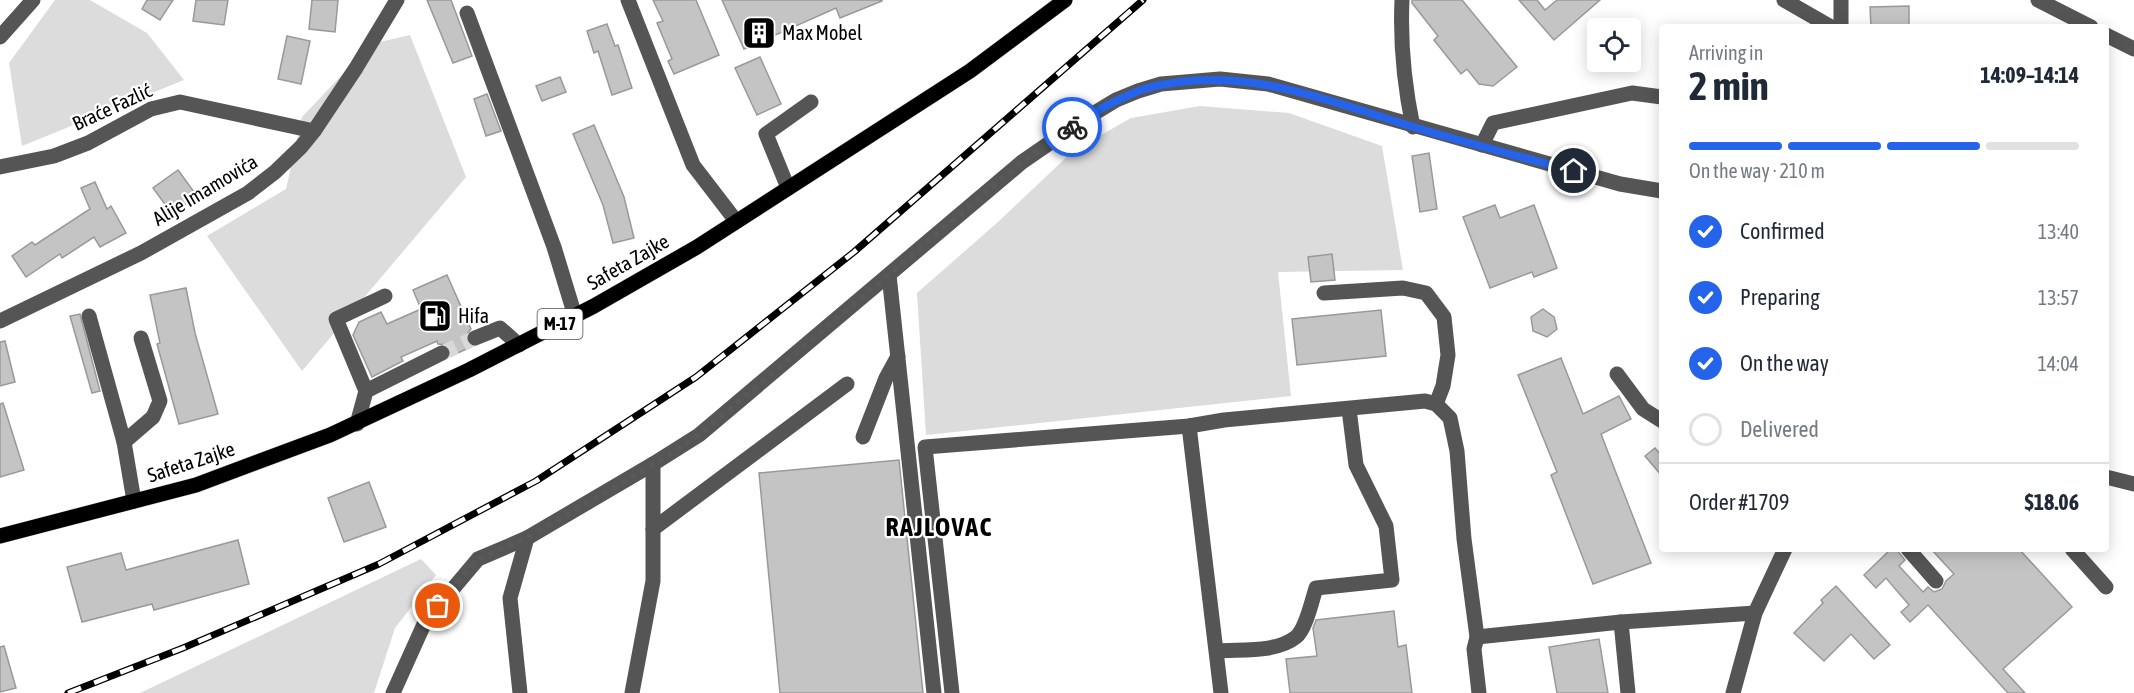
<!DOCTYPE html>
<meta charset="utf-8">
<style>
:root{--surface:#fff;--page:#f2f2f3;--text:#1f2937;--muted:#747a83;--line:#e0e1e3;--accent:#2563eb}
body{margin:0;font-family:"Asap Condensed",sans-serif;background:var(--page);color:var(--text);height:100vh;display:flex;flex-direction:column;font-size:22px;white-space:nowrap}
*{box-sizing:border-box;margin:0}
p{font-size:20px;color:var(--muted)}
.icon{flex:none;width:33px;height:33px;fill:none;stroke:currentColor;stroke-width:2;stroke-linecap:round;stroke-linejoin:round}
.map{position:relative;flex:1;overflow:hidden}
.panel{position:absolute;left:1659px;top:24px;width:450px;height:528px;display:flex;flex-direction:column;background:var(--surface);border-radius:6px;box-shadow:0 3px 15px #0003}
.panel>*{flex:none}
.buttons{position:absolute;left:1587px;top:18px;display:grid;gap:12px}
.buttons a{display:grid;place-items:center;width:54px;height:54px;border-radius:6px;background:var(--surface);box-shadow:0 3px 15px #0003;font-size:30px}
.pin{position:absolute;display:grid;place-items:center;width:51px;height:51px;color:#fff;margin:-26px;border:3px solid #fff;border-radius:50%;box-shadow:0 2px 6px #0007}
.courier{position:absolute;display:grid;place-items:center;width:60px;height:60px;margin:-30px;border:4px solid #2563eb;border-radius:50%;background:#fff;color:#222;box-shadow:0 2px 8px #0007}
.summary em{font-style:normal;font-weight:700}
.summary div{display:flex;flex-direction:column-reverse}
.summary{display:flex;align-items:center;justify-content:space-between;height:102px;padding:0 30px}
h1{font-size:39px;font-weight:700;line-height:45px}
.bar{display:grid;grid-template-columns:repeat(4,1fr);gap:9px 6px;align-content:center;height:72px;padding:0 30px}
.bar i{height:8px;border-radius:4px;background:var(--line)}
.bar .active{background:var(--accent)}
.bar p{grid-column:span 4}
.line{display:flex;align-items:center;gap:15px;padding:0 30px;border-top:2px solid var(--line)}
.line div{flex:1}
ol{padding:0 30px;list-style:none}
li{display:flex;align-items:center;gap:18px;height:66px}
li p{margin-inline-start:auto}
li .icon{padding:6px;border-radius:50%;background:var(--accent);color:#fff;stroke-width:4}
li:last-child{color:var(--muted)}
li i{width:33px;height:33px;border:3px solid var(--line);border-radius:50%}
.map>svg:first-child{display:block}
</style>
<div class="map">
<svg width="2134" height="693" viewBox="0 0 2134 693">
<rect width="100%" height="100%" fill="#fff"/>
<!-- green -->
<g fill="#dcdcdc">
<path d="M55 0H90L147 33 184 80 22 146 9 63Z"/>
<path d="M410 35 466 177 302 371 207 236 286 189 302 117 371 44Z"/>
<path d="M1200 106 1289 113 1382 146 1403 270 1278 272 1291 396 926 435 917 293 998 222 1073 151 1131 118Z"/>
<path d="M421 559 436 575 395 628 374 693H140Z"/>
</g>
<!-- building -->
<g fill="#c4c4c4" stroke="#999" stroke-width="1.5">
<path d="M147 0H173L160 20 142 9Z"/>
<path d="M196 0H228L224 25 193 21Z"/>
<path d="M312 0H338L335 32 309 29Z"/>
<path d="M427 0H451L472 56 453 63Z"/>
<path d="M653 0H696L719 55 674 74 668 61 672 59 657 23 663 21Z"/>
<path d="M722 0H882V1L840 18 836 8 744 49Z"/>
<path d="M1412 0H1462L1517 67 1493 86 1479 84 1467 69 1461 74 1434 40 1438 36 1412 3Z"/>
<path d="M1519 0H1537L1545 10 1557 0H1600L1554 40Z"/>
<path d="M1909 6V27H1871L1870 7Z"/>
<path d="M607 24 615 46 618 45 632 88 612 95 598 51 594 53 587 31Z"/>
<path d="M287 36 310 41 301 84 278 79Z"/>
<path d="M760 57 781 104 757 115 735 68Z"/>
<path d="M560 77 566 92 542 101 536 86Z"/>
<path d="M487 94 501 131 486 136 474 99Z"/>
<path d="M594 125 624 197 634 238 613 243 603 205 573 134Z"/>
<path d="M1429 153 1437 209 1420 212 1412 156Z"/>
<path d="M178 170 197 196 172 214 153 188Z"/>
<path d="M95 182 107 209 111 206 126 233 100 247 94 237 62 258 60 254 26 277 12 256 32 242 35 245 90 209 81 188Z"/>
<path d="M1495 205 1500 218 1534 205 1557 268 1534 277 1532 272 1490 288 1463 217Z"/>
<path d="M1332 254 1335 280 1311 282 1308 257Z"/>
<path d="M447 275 471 329 465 337 466 342 471 347 451 356V349L448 345 438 344 437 341 401 357 403 361 372 377 353 335 359 322 381 312 387 324 421 309 413 290Z"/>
<path d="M186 288 195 333 218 414 179 424 157 344 160 343 150 295Z"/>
<path d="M1543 309 1554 317 1557 329 1547 337 1533 331 1531 317Z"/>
<path d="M1381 310 1386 356 1297 365 1292 319Z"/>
<path d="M80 314 100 391 92 393 70 316Z"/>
<path d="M5 341 15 382 0 386V342Z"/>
<path d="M1561 358 1583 414 1619 396 1631 419 1601 434 1651 563 1593 584 1551 475 1557 472 1518 375Z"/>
<path d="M3 403 24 470 0 477V404Z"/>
<path d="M1655 448 1662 456V476L1645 456Z"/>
<path d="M899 460 923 693H780L759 473Z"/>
<path d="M369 482 386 527 344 542 328 498Z"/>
<path d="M238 540 249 584 154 610 152 604 82 622 67 567 121 553 126 570Z"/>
<path d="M1891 549H1896L1905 560 1899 566 1923 592 1928 587 1934 592 1942 589 1946 581 1954 574 1931 549H2019L2072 607 2003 669 2025 693H2008L1928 605 1910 622 1901 612 1909 605 1886 578 1876 588 1864 575Z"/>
<path d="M1836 586 1890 645 1874 659 1851 634 1824 661 1794 633 1823 603 1821 600Z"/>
<path d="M1394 611 1398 647 1406 645 1412 693H1290L1286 659 1317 656 1313 628 1316 620Z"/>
<path d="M1599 639 1608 693H1557L1549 647Z"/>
<path d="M4 646 16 688 0 692V647Z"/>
</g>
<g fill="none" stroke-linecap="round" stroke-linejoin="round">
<!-- minor-tunnel -->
<path stroke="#d9d9d9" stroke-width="15" stroke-dasharray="15 8" stroke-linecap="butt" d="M442 353 475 338"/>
<!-- major casing -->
<g stroke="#dbdbdb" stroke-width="16">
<path id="major" d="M0 536 196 485 330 435 469 370 594 306 697 247 970 71 1065 0"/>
</g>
<!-- minor -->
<g stroke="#555" stroke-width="15">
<path d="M628 0 693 165 736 221"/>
<path d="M1402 0C1400 44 1404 84 1413 127"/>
<path d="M1784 0 1831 27"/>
<path d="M1841 0V27"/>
<path d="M2038 0 2091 27"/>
<path d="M467 13 554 247 575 316"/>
<path d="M2106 35 2134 49"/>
<path d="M0 37 33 0"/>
<path d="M1482 145 1493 123 1632 93 1662 97"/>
<path d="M0 167 54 156 88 143 151 109 180 102 314 131"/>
<path d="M788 188 766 134 811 102"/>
<path d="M889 275 934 693"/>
<path d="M1324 293 1403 288 1426 293 1444 317 1448 355 1443 386 1436 404"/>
<path d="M89 316 124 442"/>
<path d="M0 321 141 253 248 193 275 172 301 147 314 131 356 68 397 0"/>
<path d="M475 338 500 328 519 345"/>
<path d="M1617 374 1643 409 1662 421"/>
<path d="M366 391 336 319 385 296"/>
<path d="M357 424 366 391 442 353"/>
<path d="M1189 426 1221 693"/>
<path d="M863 437 886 378 898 356"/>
<path d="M2106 477 2134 484"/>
<path d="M134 501 124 442 153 417 160 401 141 338"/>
<path d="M653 529 847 384"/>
<path d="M1908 549 1936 581"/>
<path d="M2072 549 2106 587"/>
<path d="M1621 622 1628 693"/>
<path d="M1477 637 1621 622 1755 613"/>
<path d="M1217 651C1242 649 1276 653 1296 637 1306 629 1312 600 1316 588L1392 580 1386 526 1356 465 1349 409"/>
<path d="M393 693 425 622 478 559 527 538 653 464 699 435 1022 162 1083 120 1116 100 1138 91 1161 84 1220 79 1268 84 1620 184 1662 191"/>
<path d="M520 693 510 598 527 538"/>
<path d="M632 693 653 581V464"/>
<path d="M952 693 925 447 1189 426 1224 420 1425 401 1436 404 1450 418 1457 451 1464 539 1477 637 1474 649 1479 693"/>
<path d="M1733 693 1755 613 1785 549"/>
</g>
<!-- major -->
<use href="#major" stroke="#000" stroke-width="15"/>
<!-- rail casing -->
<g stroke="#000" stroke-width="7">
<path id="rail" d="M68 693 183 648 379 564 536 481 696 377 854 252 1143 0"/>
</g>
<!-- rail -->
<use href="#rail" stroke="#fff" stroke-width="4.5" stroke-dasharray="14" stroke-linecap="butt"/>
</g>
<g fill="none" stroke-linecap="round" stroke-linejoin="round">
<!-- done -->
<path stroke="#595959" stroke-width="6" stroke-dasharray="0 10.8" d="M438 606 478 559 527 538 653 465 699 435 1022 162 1072 127"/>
<!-- route -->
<path stroke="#2563eb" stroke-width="8" d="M1072 127C1092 113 1114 101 1136 92 1150 86 1165 84 1180 82 1259 72 1333 102 1407 125 1462 142 1518 156 1574 171"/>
</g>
<!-- icons -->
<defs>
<g id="building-square" transform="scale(1.725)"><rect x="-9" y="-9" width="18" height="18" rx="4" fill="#000" stroke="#fff"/><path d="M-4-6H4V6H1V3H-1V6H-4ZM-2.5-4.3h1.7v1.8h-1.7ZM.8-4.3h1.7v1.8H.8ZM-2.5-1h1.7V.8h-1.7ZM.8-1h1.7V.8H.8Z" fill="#fff"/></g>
<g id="fuel-square" transform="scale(1.725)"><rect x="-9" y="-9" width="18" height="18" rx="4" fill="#000" stroke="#fff"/><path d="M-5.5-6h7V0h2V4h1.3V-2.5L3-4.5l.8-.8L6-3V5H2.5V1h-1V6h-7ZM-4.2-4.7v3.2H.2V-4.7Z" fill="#fff"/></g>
</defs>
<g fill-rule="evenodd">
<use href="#building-square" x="759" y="33"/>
<use href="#fuel-square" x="435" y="316"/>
</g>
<g text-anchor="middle" stroke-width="4.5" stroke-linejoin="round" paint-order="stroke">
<!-- shield labels -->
<rect fill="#fff" stroke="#4c4c4c" stroke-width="1.5" x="537.5" y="309" width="45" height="30" rx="4.5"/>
<g font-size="18" font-weight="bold" fill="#000">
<text x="560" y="330">M-17</text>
</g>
<!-- poi labels -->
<g font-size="20" fill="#000" stroke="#fff" text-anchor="start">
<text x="782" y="40">Max Mobel</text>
<text x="458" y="323">Hifa</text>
</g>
<!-- street labels -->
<g font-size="20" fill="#000" stroke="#fff">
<text transform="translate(112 107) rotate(-25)" y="7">Braće Fazlić</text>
<text transform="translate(205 190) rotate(-31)" y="7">Alije Imamovića</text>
<text transform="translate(628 262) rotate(-30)" y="7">Safeta Zajke</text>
<text transform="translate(191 462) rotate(-18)" y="7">Safeta Zajke</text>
</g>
<!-- district labels -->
<g font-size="26" font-weight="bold" letter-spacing="1.5" fill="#000" stroke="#fff">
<text x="939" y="536">RAJLOVAC</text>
</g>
</g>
</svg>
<div class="buttons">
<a><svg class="icon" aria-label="locate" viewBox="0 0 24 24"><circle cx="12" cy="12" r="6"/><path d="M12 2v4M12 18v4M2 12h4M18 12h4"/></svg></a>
</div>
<div class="pin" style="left:438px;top:606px;background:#ea580c"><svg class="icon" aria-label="bag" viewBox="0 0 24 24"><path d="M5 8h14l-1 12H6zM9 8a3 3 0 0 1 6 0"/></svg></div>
<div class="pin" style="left:1574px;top:171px;background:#1f2937"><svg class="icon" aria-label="home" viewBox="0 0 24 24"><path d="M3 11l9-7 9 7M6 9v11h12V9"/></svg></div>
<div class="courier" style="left:1072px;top:127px"><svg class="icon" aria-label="bike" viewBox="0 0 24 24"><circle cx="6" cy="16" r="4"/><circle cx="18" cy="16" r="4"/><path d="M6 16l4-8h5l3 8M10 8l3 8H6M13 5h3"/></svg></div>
<section class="panel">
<div class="summary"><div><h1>2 min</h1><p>Arriving in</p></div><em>14:09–14:14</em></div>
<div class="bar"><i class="active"></i><i class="active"></i><i class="active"></i><i></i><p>On the way · 210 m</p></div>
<ol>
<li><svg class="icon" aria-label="check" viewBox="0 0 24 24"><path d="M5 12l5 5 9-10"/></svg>Confirmed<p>13:40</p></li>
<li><svg class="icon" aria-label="check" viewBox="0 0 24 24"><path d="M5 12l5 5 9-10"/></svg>Preparing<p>13:57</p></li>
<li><svg class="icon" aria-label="check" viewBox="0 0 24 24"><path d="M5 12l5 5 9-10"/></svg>On the way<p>14:04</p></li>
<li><i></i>Delivered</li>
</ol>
<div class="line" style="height:78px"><div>Order #1709</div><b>$18.06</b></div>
</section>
</div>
